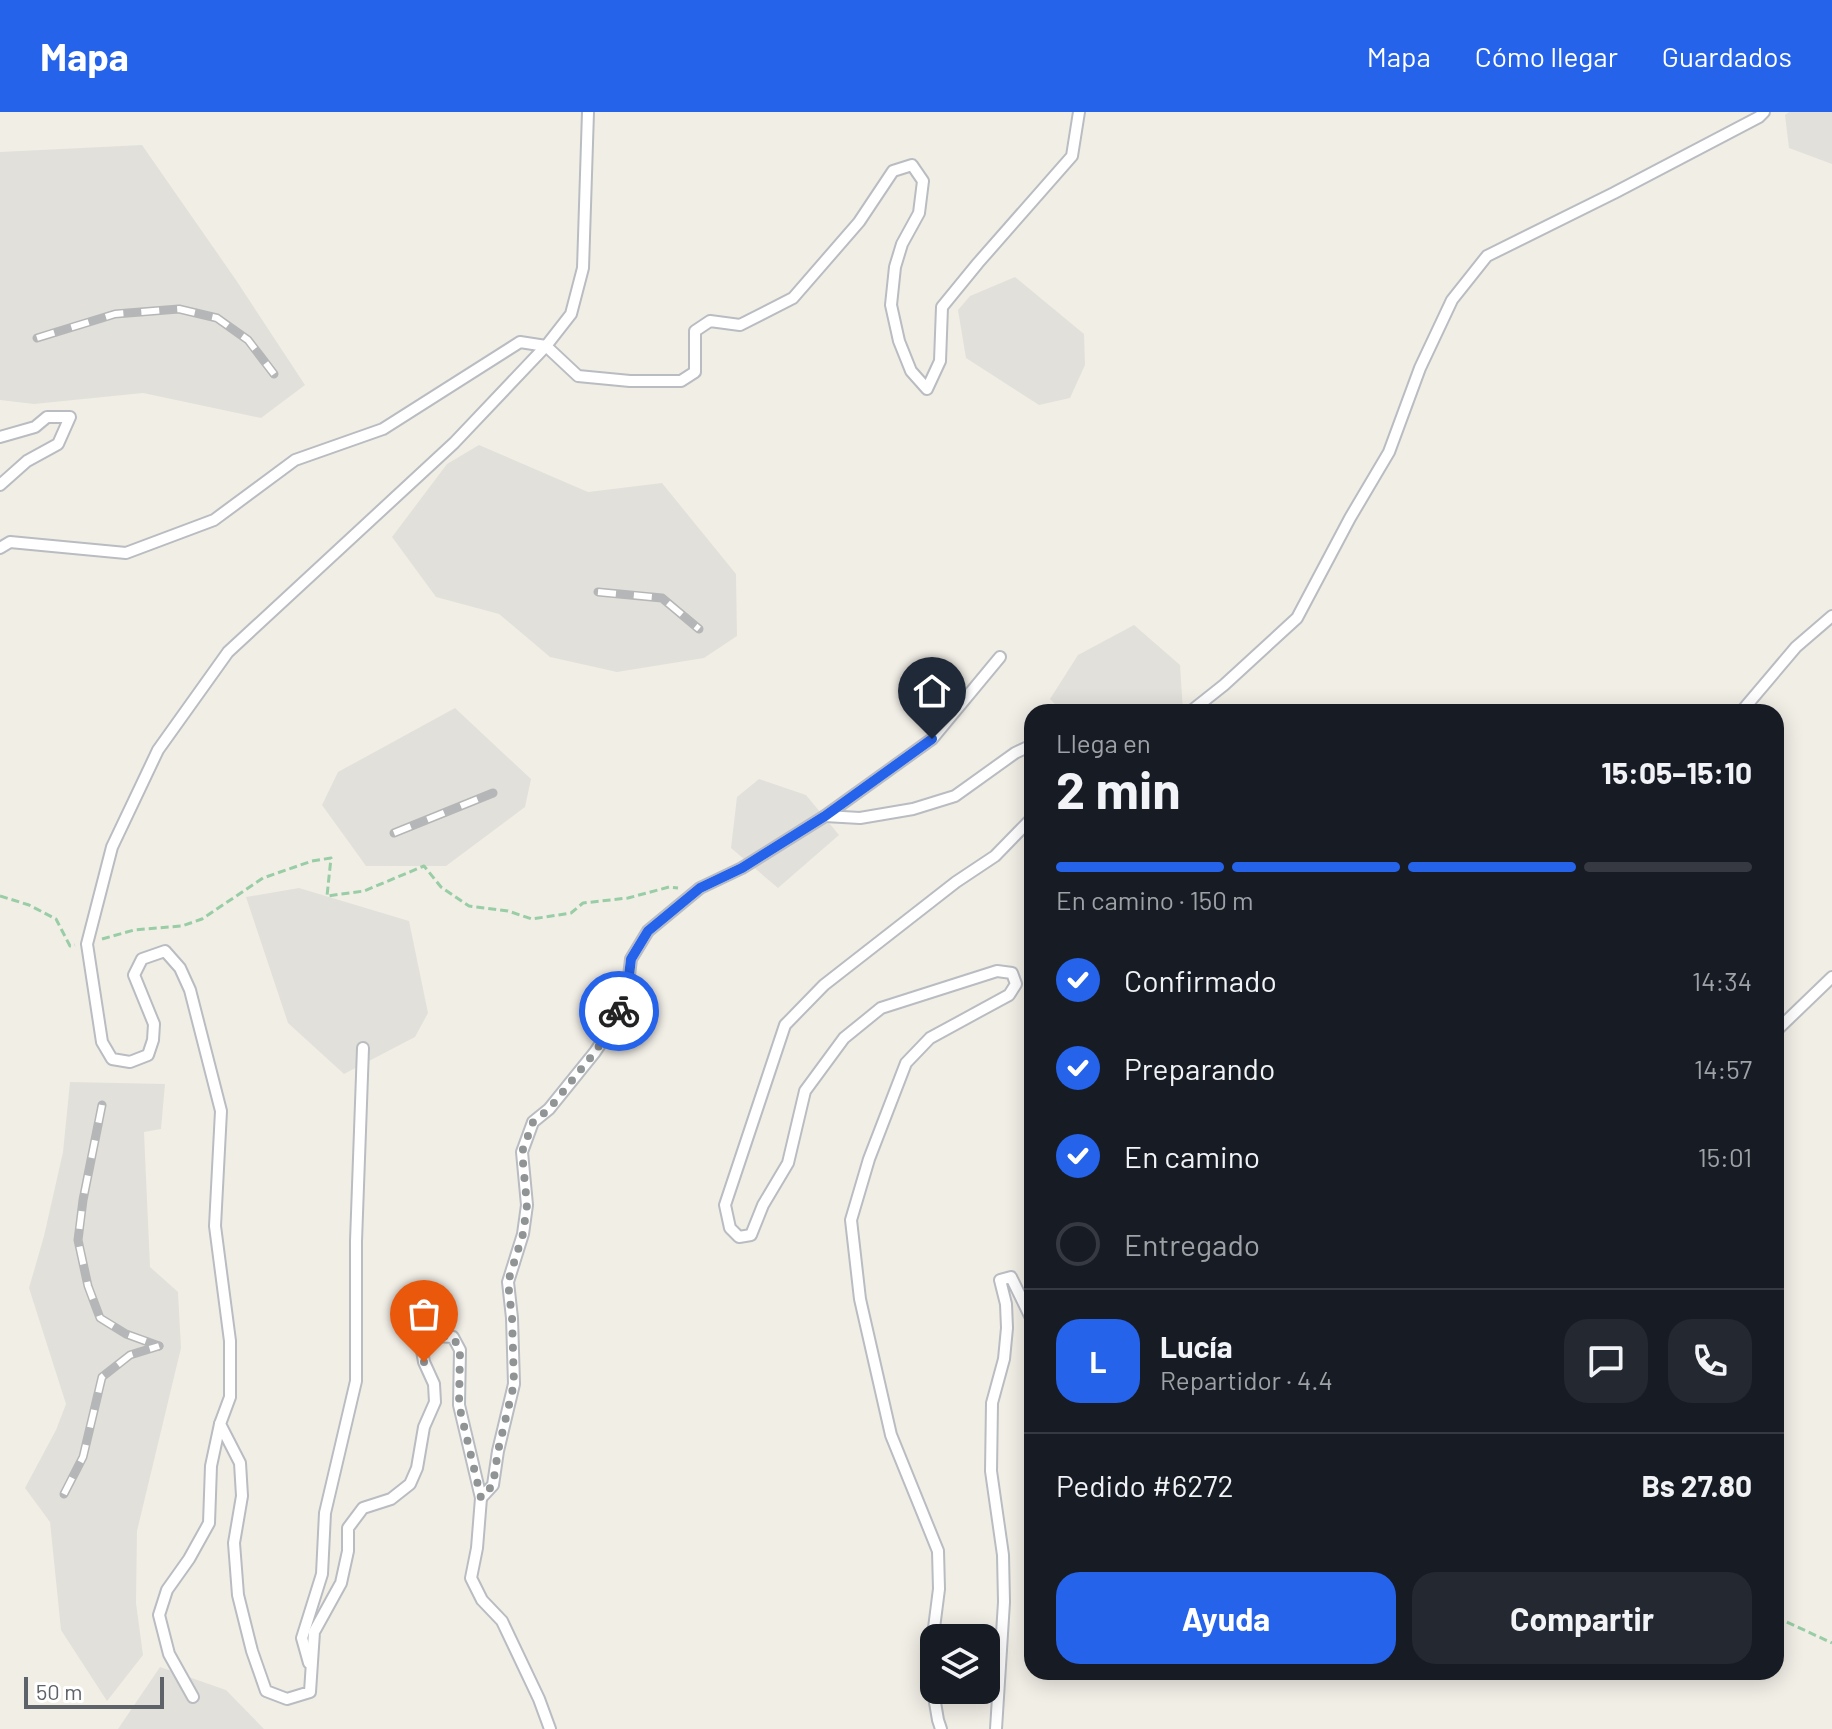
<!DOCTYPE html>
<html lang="es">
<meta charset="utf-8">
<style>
:root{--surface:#171b24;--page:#242831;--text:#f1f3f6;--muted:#9ea1a6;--line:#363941;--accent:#2563eb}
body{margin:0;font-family:Barlow,sans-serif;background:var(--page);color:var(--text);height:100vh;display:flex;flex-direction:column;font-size:30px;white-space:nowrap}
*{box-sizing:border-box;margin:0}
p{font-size:26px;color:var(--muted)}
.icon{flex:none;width:44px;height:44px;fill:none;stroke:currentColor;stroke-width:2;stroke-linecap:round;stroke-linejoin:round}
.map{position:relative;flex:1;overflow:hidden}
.details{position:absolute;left:1024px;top:592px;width:760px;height:976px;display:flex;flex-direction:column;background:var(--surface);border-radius:24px;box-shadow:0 4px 20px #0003}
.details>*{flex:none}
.controls{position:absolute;left:920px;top:1512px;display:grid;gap:16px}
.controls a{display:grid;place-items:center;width:80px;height:80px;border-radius:16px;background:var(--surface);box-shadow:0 4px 20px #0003;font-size:40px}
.scale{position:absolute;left:24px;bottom:20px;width:140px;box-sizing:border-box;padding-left:8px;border:4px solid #5d6368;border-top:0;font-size:22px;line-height:28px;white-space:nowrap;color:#5d6368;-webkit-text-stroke:6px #fff;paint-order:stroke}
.pin{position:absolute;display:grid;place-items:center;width:68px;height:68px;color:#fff;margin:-82px -34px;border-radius:50% 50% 50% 0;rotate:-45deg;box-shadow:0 0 8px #0007}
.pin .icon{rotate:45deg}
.courier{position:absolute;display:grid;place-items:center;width:80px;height:80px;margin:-40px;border:6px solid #2563eb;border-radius:50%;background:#fff;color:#222;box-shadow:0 2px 10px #0007}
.head em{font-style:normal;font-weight:700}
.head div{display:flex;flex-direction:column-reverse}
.head{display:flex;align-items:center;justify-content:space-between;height:136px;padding:0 32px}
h1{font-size:52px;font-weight:700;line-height:60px}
.bar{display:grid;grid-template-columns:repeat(4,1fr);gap:12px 8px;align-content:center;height:96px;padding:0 32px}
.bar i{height:10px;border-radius:6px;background:var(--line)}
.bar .on{background:var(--accent)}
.bar p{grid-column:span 4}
.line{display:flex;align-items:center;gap:20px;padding:0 32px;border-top:2px solid var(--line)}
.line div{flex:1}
.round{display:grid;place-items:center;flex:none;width:84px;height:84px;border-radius:24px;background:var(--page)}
ol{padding:0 32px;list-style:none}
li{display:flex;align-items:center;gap:24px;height:88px}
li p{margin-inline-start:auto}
li .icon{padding:8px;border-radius:50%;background:var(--accent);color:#fff;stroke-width:4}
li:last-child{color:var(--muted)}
li i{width:44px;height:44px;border:4px solid var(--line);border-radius:50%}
.primary-button{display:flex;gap:16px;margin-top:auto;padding:16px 32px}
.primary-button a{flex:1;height:92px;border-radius:24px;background:var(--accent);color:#fff;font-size:32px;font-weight:700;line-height:92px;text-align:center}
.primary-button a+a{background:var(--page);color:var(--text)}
header{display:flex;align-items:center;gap:48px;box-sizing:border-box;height:112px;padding:0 40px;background:var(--accent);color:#fff}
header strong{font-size:38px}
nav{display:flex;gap:44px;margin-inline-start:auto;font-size:28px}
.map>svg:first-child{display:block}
</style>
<header>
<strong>Mapa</strong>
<nav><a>Mapa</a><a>Cómo llegar</a><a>Guardados</a></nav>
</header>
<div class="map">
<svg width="1832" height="1617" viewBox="0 0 1832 1617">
<rect width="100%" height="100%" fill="#f1eee6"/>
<!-- industrial -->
<g fill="#e2e0da">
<path d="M1789 0H1832V52L1789 36 1785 3Z"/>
<path d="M142 33 236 168 305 273 261 306 143 281 34 292 0 288V40Z"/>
<path d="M1015 165 1084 222 1085 253 1070 286 1039 293 966 246 958 198 970 184Z"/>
<path d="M479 333 588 380 662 371 736 462 737 524 704 546 617 560 550 545 499 502 436 485 392 425 447 352Z"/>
<path d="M1134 513 1180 553 1183 600H1063L1050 587 1078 543Z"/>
<path d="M455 596 531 667 525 695 446 754H366L322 693 338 660Z"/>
<path d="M759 667 806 683 839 723 778 776 731 736 737 685Z"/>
<path d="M299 776 409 809 428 901 415 925 344 962 288 911 246 785Z"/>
<path d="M70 970 165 972 161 1017 144 1020 150 1155 178 1180 181 1236 137 1419 136 1491 143 1543 107 1589 61 1518 50 1410 25 1376 56 1318 66 1292 29 1176 44 1124 63 1040Z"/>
<path d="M160 1555 226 1578 264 1617H118Z"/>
</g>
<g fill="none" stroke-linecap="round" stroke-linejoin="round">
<!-- lane casing -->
<g stroke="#b9bcc1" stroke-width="14">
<g id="lane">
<path d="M588 0 583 156 571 202 546 234 454 331 228 540 158 638 112 735 87 832 102 930 112 947 130 950 148 943 153 928 154 912 134 863 142 847 165 839 180 856 190 878 221 999 215 1114 230 1229V1285L220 1312 240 1351 242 1384 234 1431 238 1483 252 1539 266 1579 287 1587 310 1580 314 1520 341 1471 348 1439V1416L363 1396 391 1387 410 1372 417 1356 424 1315 435 1290 434 1272 424 1250 421 1233 435 1224 453 1225 460 1238 459 1293 481 1386 493 1373 498 1339 514 1272 512 1206 508 1170 523 1122 527 1093 522 1040 533 1010 549 997 595 940 617 907 628 872 631 847 648 819 700 776 742 756 825 704 932 627 1000 545"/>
<path d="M0 325 35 315 47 305H70L58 332 27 349 0 373"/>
<path d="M0 436 10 430 126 441 214 408 295 348 383 317 520 230 546 234 578 264 630 269H681L695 260V219L710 209 740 213 793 186 859 110 893 59 912 53 923 69 919 101 902 132 895 155 891 193 899 229 911 259 927 277 940 249 942 195 978 151 1072 44 1079 0"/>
<path d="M1190 600 1224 573 1297 506 1350 406 1389 340 1420 256 1452 188 1487 144 1614 81 1759 5 1764 0"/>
<path d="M1741 600 1796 535 1832 504"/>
<path d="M825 704 860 706 913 697 955 684 1015 641 1032 633"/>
<path d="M1776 919 1832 865"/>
<path d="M481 1386 477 1436 471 1466 482 1488 502 1509 539 1587 550 1617"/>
<path d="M309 1551 302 1526 322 1462 325 1401 356 1269V1129L363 936"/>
<path d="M193 1585 169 1542 159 1503 167 1478 189 1447 209 1411 211 1354 220 1312"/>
<path d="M941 1617 938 1608 929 1555 939 1477 938 1439 891 1323 860 1187 851 1108 869 1047 906 951 930 926 1009 883 1016 872 1012 861 997 859 881 896 844 926 805 979 788 1051 763 1093 751 1123 739 1125 730 1116 725 1093 785 913 824 873 956 770 995 744 1032 706"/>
<path d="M996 1617 1004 1490 1003 1443 991 1359 992 1291 1004 1247 1007 1216 1006 1192 1000 1168 1011 1165 1032 1208"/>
</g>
</g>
<!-- path -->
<g stroke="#98cda5" stroke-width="3" stroke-dasharray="8 4" stroke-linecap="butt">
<path d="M0 784 29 793 56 807 70 834 75 833"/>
<path d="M102 827 134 818 182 814 202 807 263 766 312 749 331 746 327 784 364 779 424 754 441 775 469 794 508 799 532 807 571 801 583 791 628 786 669 775 678 776"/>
<path d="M1776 1505 1832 1531"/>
</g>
<!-- lane -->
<use href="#lane" stroke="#fff" stroke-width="10"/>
<!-- rail casing -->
<g stroke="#b5b6b7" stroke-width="9">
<g id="rail">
<path d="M37 226 115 202 179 197 217 206 248 228 274 262"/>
<path d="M598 480 662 486 699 517"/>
<path d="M394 721 493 681"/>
<path d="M102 993 83 1088 78 1128 88 1174 100 1206 126 1222 159 1234"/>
<path d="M64 1382 83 1345 102 1265 130 1243 159 1234"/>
</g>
</g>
<!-- rail -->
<use href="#rail" stroke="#fff" stroke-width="6" stroke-dasharray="18" stroke-linecap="butt"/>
</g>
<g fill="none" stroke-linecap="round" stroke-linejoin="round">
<!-- done -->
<path stroke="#919494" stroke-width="8" stroke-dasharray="0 14.4" d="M424 1250 421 1233 435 1224 453 1225 460 1238 459 1293 481 1386 493 1373 498 1339 514 1272 512 1206 508 1170 523 1122 527 1093 522 1040 533 1010 549 997 595 940 617 907 619 899"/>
<!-- route -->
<path stroke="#2563eb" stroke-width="10" d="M619 899 628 872 631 847 648 819 700 776 742 756 825 704 932 627"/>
</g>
</svg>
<div class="controls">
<a><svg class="icon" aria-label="layers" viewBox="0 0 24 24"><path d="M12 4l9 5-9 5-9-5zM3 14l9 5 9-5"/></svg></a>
</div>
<div class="scale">50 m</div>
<div class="pin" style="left:424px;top:1250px;background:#ea580c"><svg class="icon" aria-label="bag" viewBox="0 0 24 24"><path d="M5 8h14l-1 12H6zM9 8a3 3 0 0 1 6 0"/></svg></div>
<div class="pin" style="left:932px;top:627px;background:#1f2937"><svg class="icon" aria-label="home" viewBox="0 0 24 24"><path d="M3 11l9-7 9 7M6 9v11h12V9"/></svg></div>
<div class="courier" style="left:619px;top:899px"><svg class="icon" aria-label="bike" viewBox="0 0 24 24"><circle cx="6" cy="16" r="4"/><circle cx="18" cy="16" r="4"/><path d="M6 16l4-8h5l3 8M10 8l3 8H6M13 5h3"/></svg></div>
<section class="details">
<div class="head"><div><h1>2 min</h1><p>Llega en</p></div><em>15:05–15:10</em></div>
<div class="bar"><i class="on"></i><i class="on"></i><i class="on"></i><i></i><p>En camino · 150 m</p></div>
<ol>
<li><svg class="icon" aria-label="check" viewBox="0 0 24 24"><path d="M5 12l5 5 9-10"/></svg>Confirmado<p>14:34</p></li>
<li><svg class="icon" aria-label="check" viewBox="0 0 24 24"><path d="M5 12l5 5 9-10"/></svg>Preparando<p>14:57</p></li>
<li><svg class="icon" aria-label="check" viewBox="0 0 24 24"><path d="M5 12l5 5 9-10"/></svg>En camino<p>15:01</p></li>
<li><i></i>Entregado</li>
</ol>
<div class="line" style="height:144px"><b class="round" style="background:var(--accent);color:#fff">L</b><div><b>Lucía</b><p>Repartidor · 4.4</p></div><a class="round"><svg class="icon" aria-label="chat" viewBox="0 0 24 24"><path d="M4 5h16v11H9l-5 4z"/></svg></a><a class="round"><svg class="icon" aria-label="phone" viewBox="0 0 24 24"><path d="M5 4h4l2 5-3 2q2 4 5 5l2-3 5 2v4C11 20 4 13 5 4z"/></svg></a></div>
<div class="line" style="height:104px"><div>Pedido #6272</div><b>Bs 27.80</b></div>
<div class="primary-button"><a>Ayuda</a><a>Compartir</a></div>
</section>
</div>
